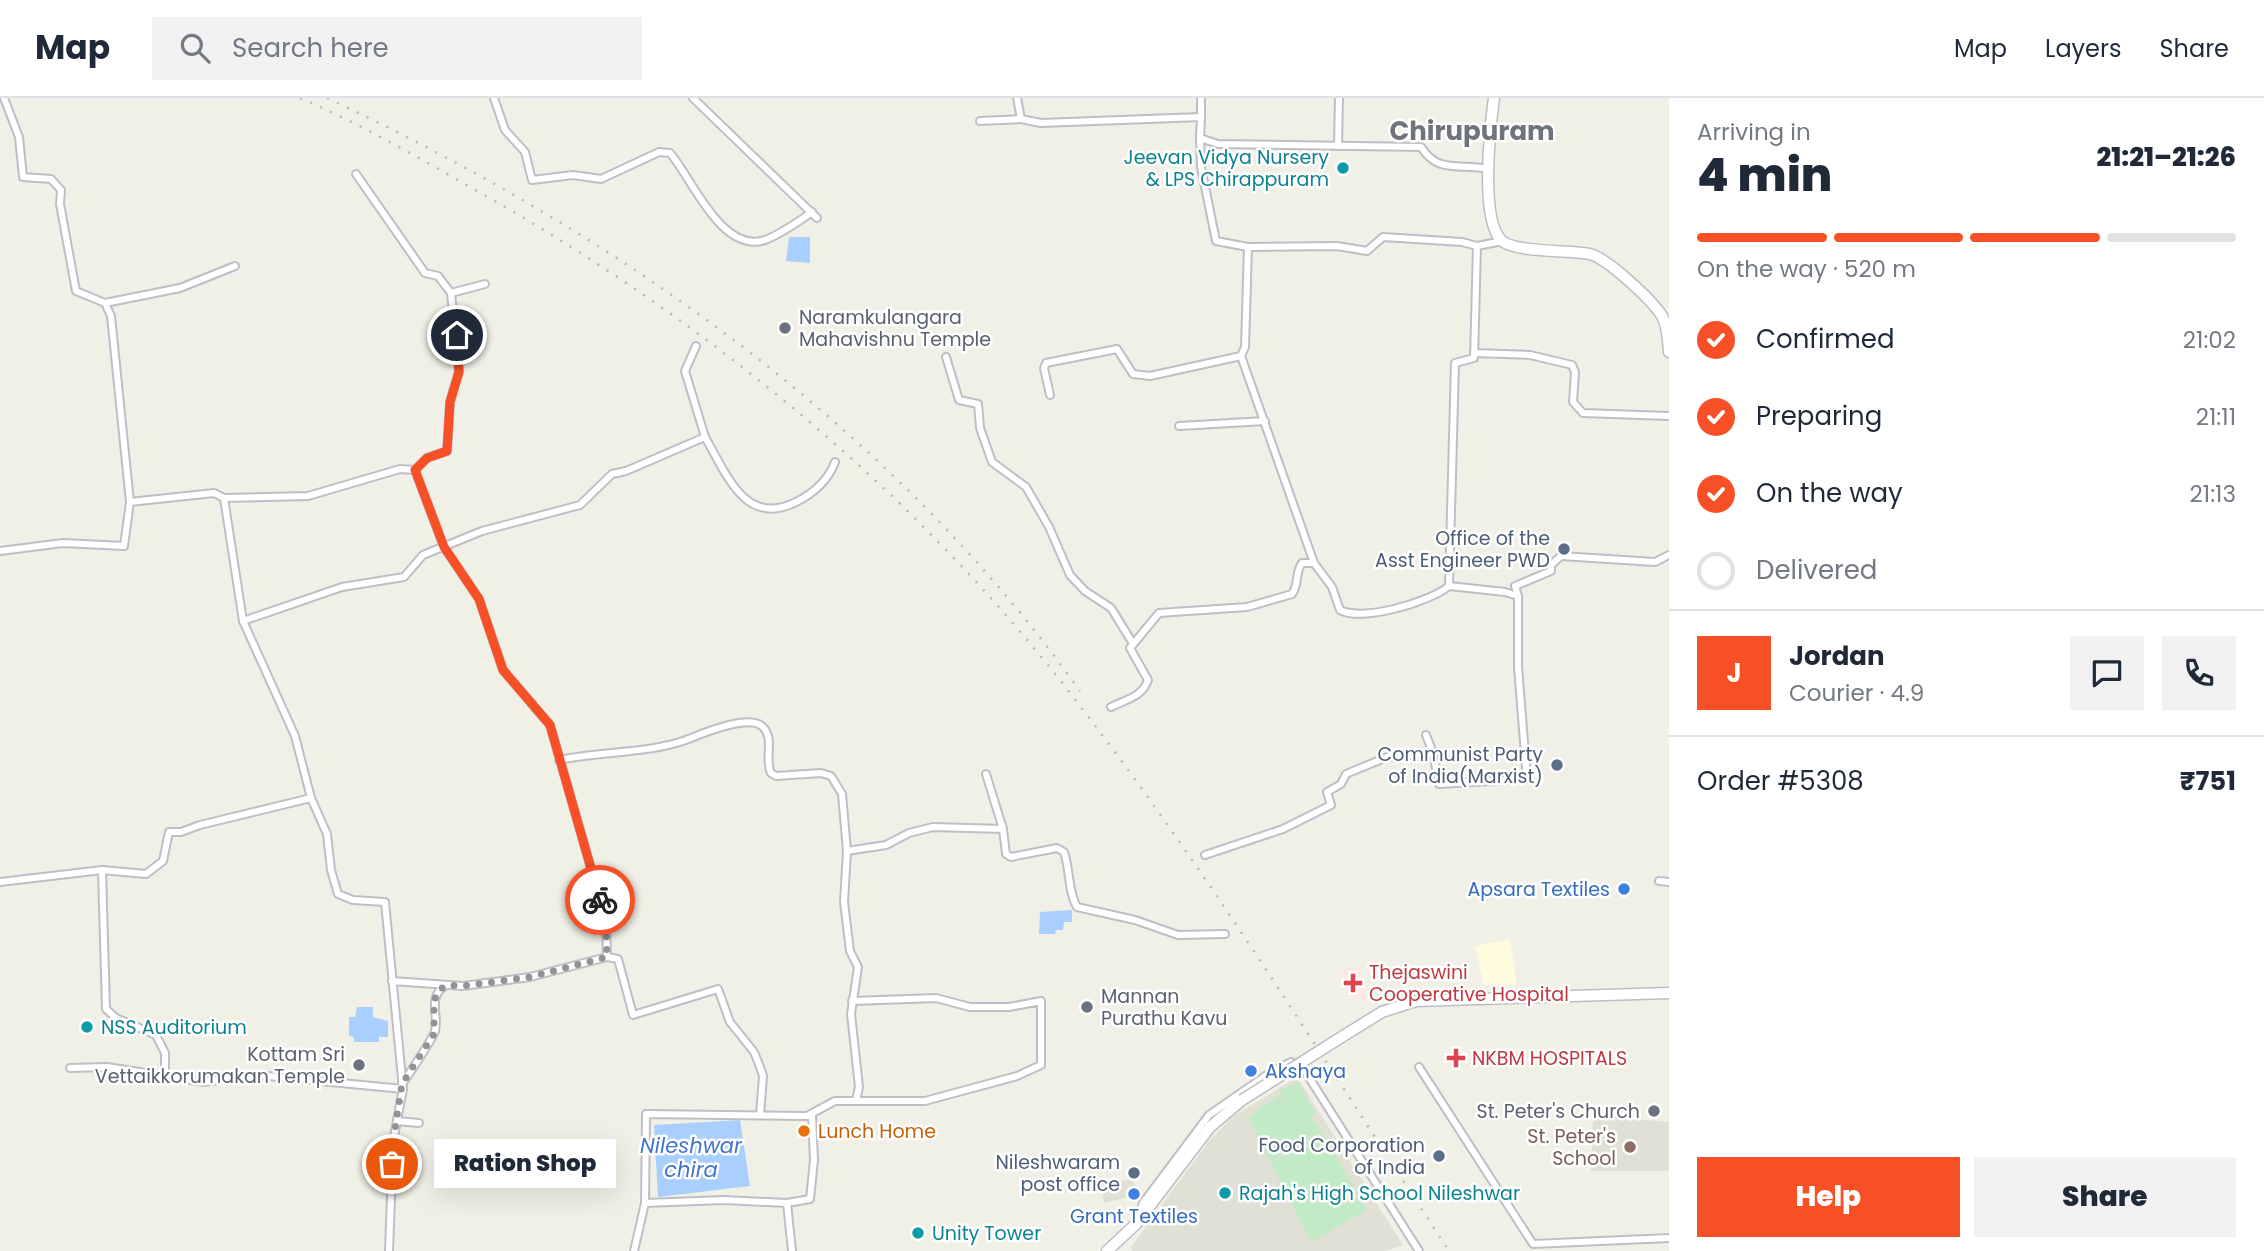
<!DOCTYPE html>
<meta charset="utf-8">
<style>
:root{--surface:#fff;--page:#f2f2f3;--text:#1f2937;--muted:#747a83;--line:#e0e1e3;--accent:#f75026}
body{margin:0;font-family:Poppins,sans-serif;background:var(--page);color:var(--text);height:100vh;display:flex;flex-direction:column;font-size:26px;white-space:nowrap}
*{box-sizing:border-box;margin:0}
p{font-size:23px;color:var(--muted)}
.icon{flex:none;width:38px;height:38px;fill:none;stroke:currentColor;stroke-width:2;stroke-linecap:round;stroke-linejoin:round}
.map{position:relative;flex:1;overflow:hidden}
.drawer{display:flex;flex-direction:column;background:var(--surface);width:595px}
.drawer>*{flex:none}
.pin{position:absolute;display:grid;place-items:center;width:60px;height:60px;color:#fff;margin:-30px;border:4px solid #fff;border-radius:50%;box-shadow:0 2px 7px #0007}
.courier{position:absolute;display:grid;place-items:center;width:70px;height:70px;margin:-35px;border:5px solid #f75026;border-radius:50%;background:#fff;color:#222;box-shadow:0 2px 9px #0007}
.bubble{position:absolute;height:49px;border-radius:0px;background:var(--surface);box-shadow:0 7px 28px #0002;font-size:23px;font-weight:800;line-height:49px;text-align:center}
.summary em{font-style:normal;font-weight:800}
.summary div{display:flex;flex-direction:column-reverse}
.summary{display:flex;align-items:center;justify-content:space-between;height:119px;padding:0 28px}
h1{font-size:46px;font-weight:800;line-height:52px}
.bar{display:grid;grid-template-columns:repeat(4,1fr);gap:10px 7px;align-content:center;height:84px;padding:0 28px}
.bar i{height:9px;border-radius:5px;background:var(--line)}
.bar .on{background:var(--accent)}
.bar p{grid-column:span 4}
.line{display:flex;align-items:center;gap:18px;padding:0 28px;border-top:2px solid var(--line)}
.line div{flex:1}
.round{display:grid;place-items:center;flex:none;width:74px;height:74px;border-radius:0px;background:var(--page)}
ol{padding:0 28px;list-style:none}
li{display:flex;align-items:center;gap:21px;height:77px}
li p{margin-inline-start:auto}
li .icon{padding:7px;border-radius:50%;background:var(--accent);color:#fff;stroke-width:4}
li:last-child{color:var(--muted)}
li i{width:38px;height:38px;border:4px solid var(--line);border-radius:50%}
.action{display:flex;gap:14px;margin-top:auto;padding:14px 28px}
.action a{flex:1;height:80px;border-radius:0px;background:var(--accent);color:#fff;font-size:28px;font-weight:800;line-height:80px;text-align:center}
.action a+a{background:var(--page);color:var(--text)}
header{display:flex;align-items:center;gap:42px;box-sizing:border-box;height:98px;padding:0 35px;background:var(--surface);border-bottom:2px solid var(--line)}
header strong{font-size:33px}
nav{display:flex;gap:38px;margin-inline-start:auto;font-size:24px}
.search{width:490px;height:63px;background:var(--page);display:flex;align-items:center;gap:18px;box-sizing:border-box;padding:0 24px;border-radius:0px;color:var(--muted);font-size:26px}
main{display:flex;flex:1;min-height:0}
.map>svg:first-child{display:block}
</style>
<header>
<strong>Map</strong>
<div class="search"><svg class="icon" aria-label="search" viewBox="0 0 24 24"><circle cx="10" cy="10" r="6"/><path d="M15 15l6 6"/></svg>Search here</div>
<nav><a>Map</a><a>Layers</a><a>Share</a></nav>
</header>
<main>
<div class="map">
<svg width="1669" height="1153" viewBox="0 0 1669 1153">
<rect width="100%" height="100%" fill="#f1f0e7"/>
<!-- commercial -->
<path fill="#fffbde" d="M1510 841 1517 887H1484L1475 848Z"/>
<!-- education -->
<g fill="#e1e0d5">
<path d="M1297 979 1403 1147 1386 1153H1132L1131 1149 1209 1043 1234 1018Z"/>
<path d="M1593 1017 1669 1024V1073H1591Z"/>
<path d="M1133 1081 1136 1097 1104 1105 1101 1086Z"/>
</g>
<!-- medical -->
<path fill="#fee9e3" d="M1359 870 1367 904 1360 906 1356 897 1349 900 1339 873Z"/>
<!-- green -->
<g fill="#c2eac6">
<path d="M1298 983 1316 1016 1306 1022 1311 1020 1323 1033 1270 1064 1248 1019 1279 997 1288 1010 1279 993Z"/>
<path d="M1323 1035 1367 1112 1311 1144 1271 1066Z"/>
</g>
<!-- water -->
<g fill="#a9cfff">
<path d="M789 139H810V165L786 163Z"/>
<path d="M1072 812V824H1064L1063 832H1056L1055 836H1039L1040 814Z"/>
<path d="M357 909H373V919L388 923V939H379V944H354V939L349 938V919H355Z"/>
<path d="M740 1022 750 1088 658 1099 654 1027Z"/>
</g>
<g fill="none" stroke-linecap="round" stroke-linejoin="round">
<!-- street casing -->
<g stroke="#bebfc6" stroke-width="10">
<g id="street">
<path d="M4 0 19 39 23 79 51 81 61 92 60 106 76 193 105 205 111 218 130 404 214 395 224 400 243 523"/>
<path d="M494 0 505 32 525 54 532 82 573 77 601 81 659 54 670 55C692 80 721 156 765 142 781 136 798 124 812 114"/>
<path d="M693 0 817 120"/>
<path d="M1017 0 1021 21 1041 25 1201 19 1200 40 1218 46 1421 49C1438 76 1459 65 1489 71"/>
<path d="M1201 19V0"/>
<path d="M980 23 1021 21"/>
<path d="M1200 40 1201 69 1216 143 1248 149"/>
<path d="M1338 48 1339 0"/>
<path d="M356 76 425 175 438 178 451 195 459 273 450 304 447 353 427 360 415 372 444 449 479 501 503 572 550 627 606 823 607 859"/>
<path d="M451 195 485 186"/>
<path d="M105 205 180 190 235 168"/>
<path d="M1474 255 1530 257 1572 267 1575 274 1573 304 1583 315 1669 318"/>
<path d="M1241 258 1314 465 1332 489 1340 512C1362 524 1430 504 1449 488L1505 494 1518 498"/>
<path d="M946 259 959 302 978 306 980 330 992 364 1026 389 1049 429 1070 477 1085 493 1111 510 1132 544"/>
<path d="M1050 297 1044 270 1046 265 1117 251 1133 276 1150 278 1241 258 1245 249 1248 149 1337 148 1367 153 1383 139 1462 144 1477 148"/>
<path d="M1179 328 1265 323"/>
<path d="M705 339C727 377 746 431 798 403 814 395 829 381 835 364"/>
<path d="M224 400 308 398 400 371 415 372"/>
<path d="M0 453 63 445 124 448 130 404"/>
<path d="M1449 488 1455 265 1474 260 1477 148 1503 143"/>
<path d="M1111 609C1127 601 1142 599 1148 582L1130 550 1159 515 1247 509 1292 496C1299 487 1295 474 1302 465H1314"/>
<path d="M1426 637 1433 655 1439 686 1527 681 1518 569V498L1515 488 1551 473V467L1561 458 1655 464 1669 457"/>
<path d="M559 662C600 653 646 656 686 642 701 636 749 615 763 629 775 641 764 661 771 675L776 678 821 675 831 678 842 696 847 753"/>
<path d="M986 676 1003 731"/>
<path d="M1205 757 1283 731 1331 707 1327 694 1341 686 1346 676 1387 659 1433 655"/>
<path d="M102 772 106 911 116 920 156 937 165 955V978"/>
<path d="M1659 783 1669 784"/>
<path d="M0 784 102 772 146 776 163 763 169 734H181L200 727 311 700"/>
<path d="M392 883 463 888 530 879 607 859 618 861 633 917 718 891 730 924 754 954 760 969 763 978 760 1017"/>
<path d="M1419 969 1533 1146 1669 1140"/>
<path d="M70 970 107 969 204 984 258 977 403 991"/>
<path d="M402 986C408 978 433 940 435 933 439 916 427 899 446 887"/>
<path d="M856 1003 859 989 851 916 858 869 850 853 844 804 847 753 886 747 909 735 933 729 1003 731 1006 756 1011 759 1057 750 1064 754C1070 771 1068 794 1077 809L1135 822 1178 837 1225 836"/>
<path d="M397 1023 419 1025"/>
<path d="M645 1105 724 1102 787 1105"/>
<path d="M1138 1120 1143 1105 1209 1017 1271 974 1291 964 1303 970 1419 1153"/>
<path d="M389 1153 393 1044 403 991 385 804 353 802 338 796 331 772 327 736 311 700 295 638 243 523 342 489 404 479 423 457 482 433 580 407 612 376 626 373 705 339 685 273 696 248"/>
<path d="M634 1153 645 1105 646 1016 807 1018 835 1003H925L1017 978 1041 967V903L1009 909H970L936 900 852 903"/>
<path d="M792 1153 787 1105 810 1101 814 1062 812 1018H808"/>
</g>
</g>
<!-- secondary casing -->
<g stroke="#bcbec5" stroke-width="13">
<g id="secondary">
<path d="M1494 0C1490 30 1480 120 1501 142 1514 155 1570 152 1590 156 1608 161 1652 202 1662 218 1668 229 1668 242 1669 254"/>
<path d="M1348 935 1382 914 1416 903 1669 895"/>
<path d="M1107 1153 1136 1126 1210 1029 1242 1002"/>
</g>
</g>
<!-- street -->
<use href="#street" stroke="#fff" stroke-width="6"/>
<!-- secondary -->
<use href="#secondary" stroke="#fff" stroke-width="10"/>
<!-- rail -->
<g stroke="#b7b8b9" stroke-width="2.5" stroke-dasharray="2 9" stroke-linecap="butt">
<path d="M300 0C354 23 405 52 456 81 691 211 905 382 1070 595 1208 772 1326 966 1449 1153"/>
<path d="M327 0C618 136 892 329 1080 593"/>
</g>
<!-- secondary-bridge casing -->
<g stroke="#bcbec5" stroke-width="13" stroke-linecap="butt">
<path id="secondary-bridge" d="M1242 1002 1348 935"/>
</g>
<!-- secondary-bridge -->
<use href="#secondary-bridge" stroke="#fff" stroke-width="10"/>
</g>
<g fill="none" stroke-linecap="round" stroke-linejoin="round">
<!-- done -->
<path stroke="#919394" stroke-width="7" stroke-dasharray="0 12.6" d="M392 1066 393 1044 402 986 434 936V903L439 892 447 887 463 888 530 879 607 859 606 822 600 802"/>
<!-- route -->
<path stroke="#f75026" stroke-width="9" d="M457 237 459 274 450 304 447 353 427 360 415 372 444 449 479 501 503 572 550 627 600 802"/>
</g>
<!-- markers -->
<g fill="#0f9aa8" stroke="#fff" stroke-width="2.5">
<circle cx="1343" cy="70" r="7"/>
<circle cx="87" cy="929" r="7"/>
<circle cx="1225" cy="1095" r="7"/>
<circle cx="918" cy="1135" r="7"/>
</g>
<g fill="#6b7280" stroke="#fff" stroke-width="2.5">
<circle cx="785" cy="230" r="7"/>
<circle cx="1087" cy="909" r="7"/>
<circle cx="359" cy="967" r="7"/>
<circle cx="1654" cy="1013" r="7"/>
</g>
<g fill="#5c6f8a" stroke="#fff" stroke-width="2.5">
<circle cx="1564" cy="451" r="7"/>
<circle cx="1557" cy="667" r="7"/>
<circle cx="1439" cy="1058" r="7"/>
<circle cx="1134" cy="1075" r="7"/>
</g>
<g fill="#3f7fe0" stroke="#fff" stroke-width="2.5">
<circle cx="1624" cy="791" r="7"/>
<circle cx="1251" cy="973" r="7"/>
<circle cx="1134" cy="1096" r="7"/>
</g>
<g fill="#e0444e" stroke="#fff" stroke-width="2.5">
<path d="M1349.5 874.5h7v7h7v7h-7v7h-7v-7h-7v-7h7z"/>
<path d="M1452.5 949.5h7v7h7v7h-7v7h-7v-7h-7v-7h7z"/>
</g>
<circle fill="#e8710a" stroke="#fff" stroke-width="2.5" cx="804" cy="1033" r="7"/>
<circle fill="#8d6e63" stroke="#fff" stroke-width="2.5" cx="1630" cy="1049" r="7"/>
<g text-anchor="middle" stroke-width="5" stroke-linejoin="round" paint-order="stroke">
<!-- culture labels -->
<g font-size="19" fill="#0d838f" stroke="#fff" text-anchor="start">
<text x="1329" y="66" text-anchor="end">Jeevan Vidya Nursery<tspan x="1329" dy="22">&amp; LPS Chirappuram</tspan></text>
<text x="101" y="936">NSS Auditorium</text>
<text x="1239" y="1102">Rajah's High School Nileshwar</text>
<text x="932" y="1142">Unity Tower</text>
</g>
<!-- worship labels -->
<g font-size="19" fill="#5b616d" stroke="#fff" text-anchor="start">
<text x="799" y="226">Naramkulangara<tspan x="799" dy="22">Mahavishnu Temple</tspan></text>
<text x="1101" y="905">Mannan<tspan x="1101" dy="22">Purathu Kavu</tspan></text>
<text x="345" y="963" text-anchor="end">Kottam Sri<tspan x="345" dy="22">Vettaikkorumakan Temple</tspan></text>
<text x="1640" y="1020" text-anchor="end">St. Peter's Church</text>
</g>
<!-- service labels -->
<g font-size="19" fill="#4e5e75" stroke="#fff" text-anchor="end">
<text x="1550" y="447">Office of the<tspan x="1550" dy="22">Asst Engineer PWD</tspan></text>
<text x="1543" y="663">Communist Party<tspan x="1543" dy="22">of India(Marxist)</tspan></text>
<text x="1425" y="1054">Food Corporation<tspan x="1425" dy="22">of India</tspan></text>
<text x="1120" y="1071">Nileshwaram<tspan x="1120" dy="22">post office</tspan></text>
</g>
<!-- shop labels -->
<g font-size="19" fill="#366cbe" stroke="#fff" text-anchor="end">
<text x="1610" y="798">Apsara Textiles</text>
<text x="1265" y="980" text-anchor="start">Akshaya</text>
<text x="1134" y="1125" text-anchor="middle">Grant Textiles</text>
</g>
<!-- health labels -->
<g font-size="19" fill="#be3a42" stroke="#fff" text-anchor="start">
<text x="1369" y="881">Thejaswini<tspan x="1369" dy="22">Cooperative Hospital</tspan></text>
<text x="1472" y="967">NKBM HOSPITALS</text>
</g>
<!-- food labels -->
<g font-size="19" fill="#c56008" stroke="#fff" text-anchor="start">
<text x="818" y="1040">Lunch Home</text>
</g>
<!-- education labels -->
<g font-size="19" fill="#785e54" stroke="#fff" text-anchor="end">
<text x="1616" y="1045">St. Peter's<tspan x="1616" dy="22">School</tspan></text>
</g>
<!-- water labels -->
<g font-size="21" font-style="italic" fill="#4074ce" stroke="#fff">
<text x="691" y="1055">Nileshwar<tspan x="691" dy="24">chira</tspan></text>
</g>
<!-- district labels -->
<g font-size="26" font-weight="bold" fill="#6f737a" stroke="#fff">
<text x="1472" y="42">Chirupuram</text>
</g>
</g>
</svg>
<div class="pin" style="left:392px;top:1066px;background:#ea580c"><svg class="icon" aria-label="bag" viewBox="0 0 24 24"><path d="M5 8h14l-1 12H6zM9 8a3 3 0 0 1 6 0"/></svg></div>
<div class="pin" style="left:457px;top:237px;background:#1f2937"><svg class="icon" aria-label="home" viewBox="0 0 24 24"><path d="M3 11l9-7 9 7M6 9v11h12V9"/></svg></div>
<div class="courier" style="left:600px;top:802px"><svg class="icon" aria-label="bike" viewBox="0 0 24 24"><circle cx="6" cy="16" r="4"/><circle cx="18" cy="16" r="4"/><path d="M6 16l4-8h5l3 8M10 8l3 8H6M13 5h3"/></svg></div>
<div class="bubble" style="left:434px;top:1041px;width:182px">Ration Shop</div>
</div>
<section class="drawer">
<div class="summary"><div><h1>4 min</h1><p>Arriving in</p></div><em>21:21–21:26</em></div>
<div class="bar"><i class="on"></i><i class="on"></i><i class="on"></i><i></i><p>On the way · 520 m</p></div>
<ol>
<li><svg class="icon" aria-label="check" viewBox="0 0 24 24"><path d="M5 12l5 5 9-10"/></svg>Confirmed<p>21:02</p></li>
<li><svg class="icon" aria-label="check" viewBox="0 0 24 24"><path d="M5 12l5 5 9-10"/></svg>Preparing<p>21:11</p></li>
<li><svg class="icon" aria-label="check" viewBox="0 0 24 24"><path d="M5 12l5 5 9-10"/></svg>On the way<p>21:13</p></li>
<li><i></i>Delivered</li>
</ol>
<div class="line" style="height:126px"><b class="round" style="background:var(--accent);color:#fff">J</b><div><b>Jordan</b><p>Courier · 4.9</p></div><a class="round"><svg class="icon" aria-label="chat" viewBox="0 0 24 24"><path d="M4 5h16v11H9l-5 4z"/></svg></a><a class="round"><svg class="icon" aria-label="phone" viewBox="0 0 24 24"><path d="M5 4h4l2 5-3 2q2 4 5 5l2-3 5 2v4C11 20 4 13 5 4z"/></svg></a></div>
<div class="line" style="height:91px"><div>Order #5308</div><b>₹751</b></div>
<div class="action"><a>Help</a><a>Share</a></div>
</section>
</main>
